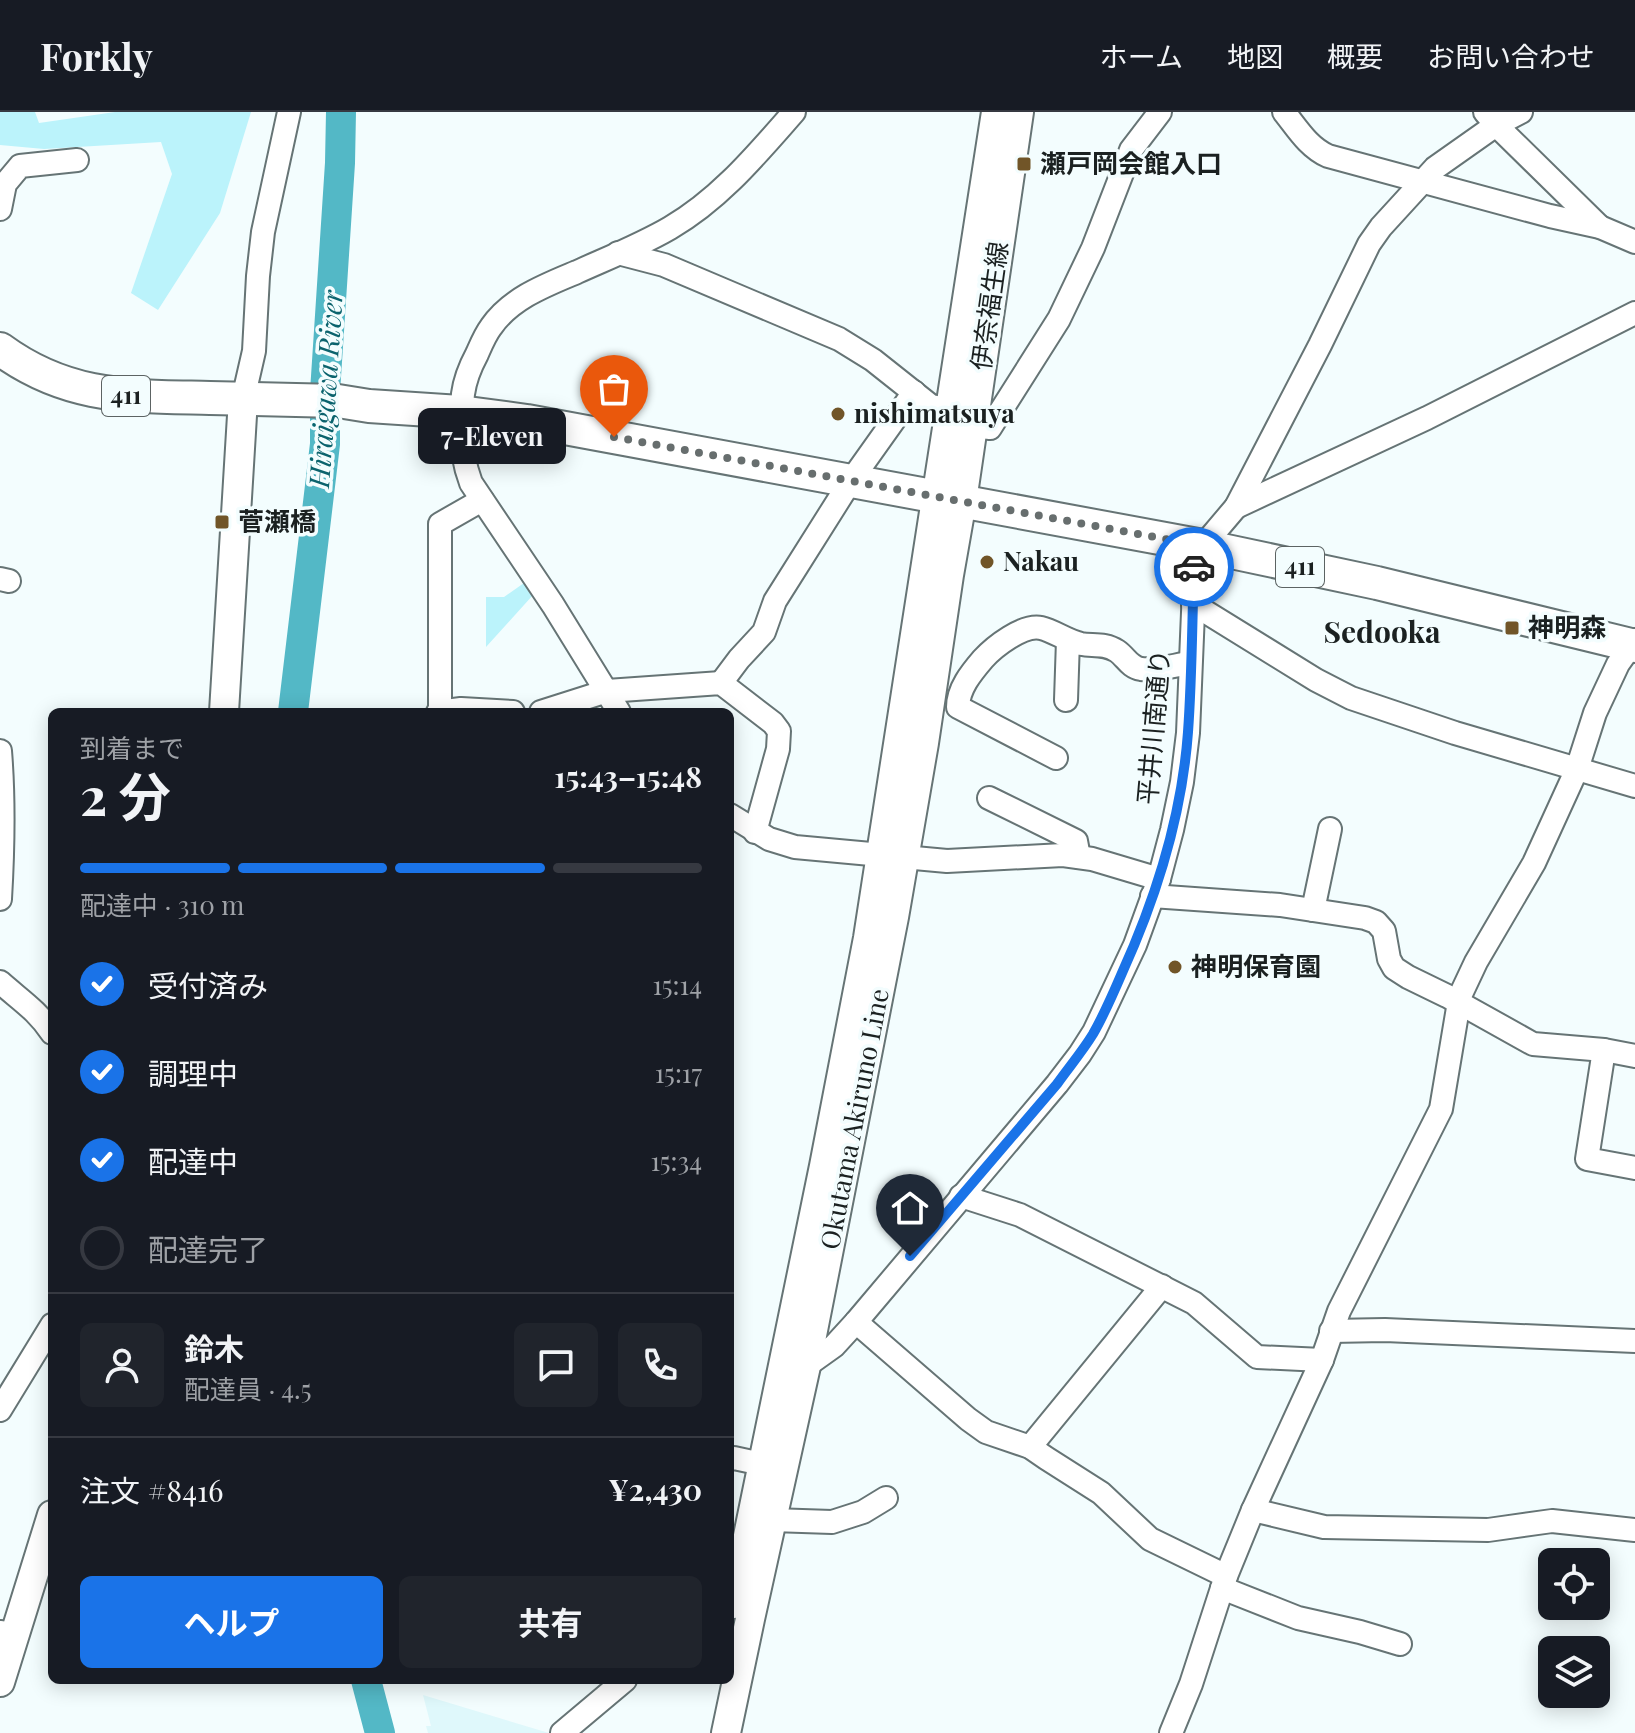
<!DOCTYPE html>
<html lang="ja">
<meta charset="utf-8">
<style>
:root{--surface:#171b24;--page:#20242c;--text:#f1f3f6;--muted:#9ea1a6;--line:#363941;--accent:#1a73e8}
body{margin:0;font-family:"Playfair Display","Noto Sans JP",serif;background:var(--page);color:var(--text);height:100vh;display:flex;flex-direction:column;font-size:30px;white-space:nowrap}
*{box-sizing:border-box;margin:0}
p{font-size:26px;color:var(--muted)}
.icon{flex:none;width:44px;height:44px;fill:none;stroke:currentColor;stroke-width:2;stroke-linecap:round;stroke-linejoin:round}
.map{position:relative;flex:1;overflow:hidden}
.side{position:absolute;left:48px;top:596px;width:686px;height:976px;display:flex;flex-direction:column;background:var(--surface);border-radius:12px;box-shadow:0 4px 20px #0003}
.side>*{flex:none}
.tools{position:absolute;left:1538px;top:1436px;display:grid;gap:16px}
.tools a{display:grid;place-items:center;width:72px;height:72px;border-radius:12px;background:var(--surface);box-shadow:0 4px 20px #0003;font-size:40px}
.pin{position:absolute;display:grid;place-items:center;width:68px;height:68px;color:#fff;margin:-82px -34px;border-radius:50% 50% 50% 0;rotate:-45deg;box-shadow:0 0 8px #0007}
.pin .icon{rotate:45deg}
.courier{position:absolute;display:grid;place-items:center;width:80px;height:80px;margin:-40px;border:6px solid #1a73e8;border-radius:50%;background:#fff;color:#222;box-shadow:0 2px 10px #0007}
.bubble{position:absolute;height:56px;border-radius:12px;background:var(--surface);box-shadow:0 4px 20px #0003;font-size:26px;font-weight:700;line-height:56px;text-align:center}
.overview em{font-style:normal;font-weight:700}
.overview div{display:flex;flex-direction:column-reverse}
.overview{display:flex;align-items:center;justify-content:space-between;height:136px;padding:0 32px}
h1{font-size:52px;font-weight:700;line-height:60px}
.bar{display:grid;grid-template-columns:repeat(4,1fr);gap:12px 8px;align-content:center;height:96px;padding:0 32px}
.bar i{height:10px;border-radius:6px;background:var(--line)}
.bar .selected{background:var(--accent)}
.bar p{grid-column:span 4}
.line{display:flex;align-items:center;gap:20px;padding:0 32px;border-top:2px solid var(--line)}
.line div{flex:1}
.round{display:grid;place-items:center;flex:none;width:84px;height:84px;border-radius:12px;background:var(--page)}
ol{padding:0 32px;list-style:none}
li{display:flex;align-items:center;gap:24px;height:88px}
li p{margin-inline-start:auto}
li .icon{padding:8px;border-radius:50%;background:var(--accent);color:#fff;stroke-width:4}
li:last-child{color:var(--muted)}
li i{width:44px;height:44px;border:4px solid var(--line);border-radius:50%}
.cta{display:flex;gap:16px;margin-top:auto;padding:16px 32px}
.cta a{flex:1;height:92px;border-radius:12px;background:var(--accent);color:#fff;font-size:32px;font-weight:700;line-height:92px;text-align:center}
.cta a+a{background:var(--page);color:var(--text)}
header{display:flex;align-items:center;gap:48px;box-sizing:border-box;height:112px;padding:0 40px;background:var(--surface);border-bottom:2px solid var(--line)}
header strong{font-size:38px}
nav{display:flex;gap:44px;margin-inline-start:auto;font-size:28px}
.map>svg:first-child{display:block}
</style>
<header>
<strong>Forkly</strong>
<nav><a>ホーム</a><a>地図</a><a>概要</a><a>お問い合わせ</a></nav>
</header>
<div class="map">
<svg width="1635" height="1621" viewBox="0 0 1635 1621">
<rect width="100%" height="100%" fill="#f3fdfe"/>
<!-- built -->
<path fill="#dff8fb" d="M423 1583 549 1621H428L426 1614H431Z"/>
<!-- green -->
<g fill="#bbf3fb">
<path d="M0 0H35L39 11 115 0H251L220 101 158 198 131 181 172 62 161 30 44 37 0 33Z"/>
<path d="M524 471 533 483 486 535V485H504Z"/>
</g>
<g fill="none" stroke-linecap="round" stroke-linejoin="round">
<!-- river -->
<g stroke="#53b8c6" stroke-width="30">
<path d="M293 600 325 332V280L340 51 341 0"/>
<path d="M366 1568 380 1621"/>
</g>
<!-- minor casing -->
<g stroke="#667475" stroke-width="26">
<g id="minor">
<path d="M1284 0C1297 16 1308 35 1328 44L1550 104 1600 115 1635 130"/>
<path d="M1485 0 1496 13 1600 115"/>
<path d="M0 97 5 72 20 54 77 48"/>
<path d="M618 141 664 153 839 227 873 248 931 294 949 297"/>
<path d="M243 287 254 239 258 164 263 120 289 0"/>
<path d="M972 314 990 316 1059 207 1093 136 1131 38 1160 0"/>
<path d="M1236 395 1427 306 1635 201"/>
<path d="M0 467 9 469"/>
<path d="M1193 492 1316 568 1351 586 1455 621 1635 674"/>
<path d="M721 571 739 547 764 520 775 489 850 370 914 280"/>
<path d="M1066 588 1068 528"/>
<path d="M440 599V412L482 388"/>
<path d="M438 600 461 597 513 600"/>
<path d="M541 600 607 579 721 571 773 611 779 619 778 637 755 720"/>
<path d="M619 600 553 493 471 371C460 342 459 313 463 282 465 267 470 255 477 242 481 233 485 223 491 215 511 186 546 173 577 160 608 146 641 133 670 116 720 87 757 42 794 0"/>
<path d="M0 639C4 688 3 737 0 787"/>
<path d="M1056 646 958 595C958 577 971 561 983 547 994 535 1023 512 1041 516 1054 519 1067 529 1081 532 1093 534 1105 531 1117 539 1126 545 1129 555 1141 557 1156 559 1175 553 1190 551"/>
<path d="M989 686 1076 729 1079 745"/>
<path d="M730 703 769 727 795 735 947 749 1063 743 1092 747 1159 767"/>
<path d="M1152 784 1280 793 1365 806 1376 810 1384 819 1389 847 1394 856 1408 865 1447 884 1533 932 1604 938 1635 944"/>
<path d="M1313 798 1330 717"/>
<path d="M0 870C20 888 37 898 52 921"/>
<path d="M1604 938 1587 1047 1635 1056"/>
<path d="M961 1084 1020 1103 1194 1191 1257 1245 1322 1248"/>
<path d="M856 1210 968 1307 986 1320 1030 1335 1046 1346 1101 1381 1150 1427 1226 1464"/>
<path d="M1331 1219 1385 1218 1635 1229"/>
<path d="M799 1253 806 1254 834 1234 856 1210 1057 972 1080 942 1094 920 1135 833 1159 767 1172 718 1182 670 1188 621 1195 452 1203 434 1236 395 1320 233 1369 132 1381 115 1435 56 1496 13 1521 0"/>
<path d="M0 1298 52 1213"/>
<path d="M1030 1335 1162 1174"/>
<path d="M730 1347 734 1346 762 1352"/>
<path d="M1253 1398 1324 1415 1488 1418 1552 1409 1635 1418"/>
<path d="M772 1408 832 1410 863 1400 886 1386"/>
<path d="M1222 1476 1298 1506 1360 1520 1400 1532"/>
<path d="M0 1520H1"/>
<path d="M562 1621 625 1568"/>
<path d="M1171 1621 1191 1572 1226 1464 1253 1398 1322 1248 1339 1199 1441 997 1460 884 1476 850 1534 751 1577 657 1595 601 1618 552 1635 528"/>
</g>
</g>
<!-- major casing -->
<g stroke="#667475" stroke-width="32">
<g id="major">
<path d="M224 600 243 287"/>
<path d="M734 1492 824 1054 868 826 996 0"/>
<path d="M0 1570 52 1403"/>
<path d="M726 1621 750 1507 806 1254 894 805 924 631 949 463 962 389 1019 0"/>
</g>
</g>
<!-- highway casing -->
<g stroke="#667475" stroke-width="36">
<path id="highway" d="M0 237C68 287 130 284 210 286 252 287 295 288 338 289L369 294 460 300 527 309 1203 434 1377 471 1635 534"/>
</g>
<!-- minor -->
<use href="#minor" stroke="#fff" stroke-width="22"/>
<!-- major -->
<use href="#major" stroke="#fff" stroke-width="28"/>
<!-- highway -->
<use href="#highway" stroke="#fff" stroke-width="32"/>
</g>
<g fill="none" stroke-linecap="round" stroke-linejoin="round">
<!-- done -->
<path stroke="#676e6e" stroke-width="8" stroke-dasharray="0 14.4" d="M614 325 1203 434 1194 455"/>
<!-- route -->
<path stroke="#1a73e8" stroke-width="10" d="M910 1144 1057 972C1069 955 1082 940 1093 922 1104 903 1113 882 1122 861 1156 786 1182 703 1188 620 1192 566 1192 510 1194 455"/>
</g>
<!-- markers -->
<g fill="#715528" stroke="#f3fdfe" stroke-width="3">
<rect x="1016" y="44" width="16" height="16" rx="4"/>
<circle cx="838" cy="302" r="8"/>
<rect x="214" y="402" width="16" height="16" rx="4"/>
<circle cx="987" cy="450" r="8"/>
<rect x="1504" y="508" width="16" height="16" rx="4"/>
<circle cx="1175" cy="855" r="8"/>
</g>
<g text-anchor="middle" stroke-width="7" stroke-linejoin="round" paint-order="stroke">
<!-- shield labels -->
<g fill="#f3fdfe" stroke="#5c6363" stroke-width="2">
<rect x="102" y="264" width="48" height="40" rx="6"/>
<rect x="1276" y="435" width="48" height="40" rx="6"/>
</g>
<g font-size="24" font-weight="bold" fill="#1b2121">
<text x="126" y="292">411</text>
<text x="1300" y="463">411</text>
</g>
<!-- poi labels -->
<g font-size="26" font-weight="bold" fill="#1b2121" stroke="#f3fdfe" text-anchor="start">
<text x="1040" y="61">瀬戸岡会館入口</text>
<text x="854" y="311">nishimatsuya</text>
<text x="238" y="419">菅瀬橋</text>
<text x="1003" y="459">Nakau</text>
<text x="1528" y="525">神明森</text>
<text x="1191" y="864">神明保育園</text>
</g>
<!-- street labels -->
<g font-size="26" fill="#1b2121" stroke="#f3fdfe">
<text transform="translate(990 194) rotate(-82)" y="9">伊奈福生線</text>
<text transform="translate(1154 615) rotate(-85)" y="9">平井川南通り</text>
<text transform="translate(855 1007) rotate(-79)" y="9">Okutama Akiruno Line</text>
</g>
<!-- water labels -->
<g font-size="28" font-style="italic" fill="#0b636d" stroke="#f3fdfe">
<text transform="translate(326 277) rotate(-86)" y="10">Hiraigawa River</text>
</g>
<!-- quarter labels -->
<g font-size="30" font-weight="bold" fill="#1b2121" stroke="#f3fdfe">
<text x="1382" y="531">Sedooka</text>
</g>
</g>
</svg>
<div class="tools">
<a><svg class="icon" aria-label="locate" viewBox="0 0 24 24"><circle cx="12" cy="12" r="6"/><path d="M12 2v4M12 18v4M2 12h4M18 12h4"/></svg></a>
<a><svg class="icon" aria-label="layers" viewBox="0 0 24 24"><path d="M12 4l9 5-9 5-9-5zM3 14l9 5 9-5"/></svg></a>
</div>
<div class="pin" style="left:614px;top:325px;background:#ea580c"><svg class="icon" aria-label="bag" viewBox="0 0 24 24"><path d="M5 8h14l-1 12H6zM9 8a3 3 0 0 1 6 0"/></svg></div>
<div class="pin" style="left:910px;top:1144px;background:#1f2937"><svg class="icon" aria-label="home" viewBox="0 0 24 24"><path d="M3 11l9-7 9 7M6 9v11h12V9"/></svg></div>
<div class="courier" style="left:1194px;top:455px"><svg class="icon" aria-label="car" viewBox="0 0 24 24"><path d="M5 17H2v-5l4-1 3-4h7l3 4 3 1v5h-3M9 17h6M6 11h13"/><circle cx="7" cy="17" r="2"/><circle cx="17" cy="17" r="2"/></svg></div>
<div class="bubble" style="left:418px;top:296px;width:148px">7-Eleven</div>
<section class="side">
<div class="overview"><div><h1>2 分</h1><p>到着まで</p></div><em>15:43–15:48</em></div>
<div class="bar"><i class="selected"></i><i class="selected"></i><i class="selected"></i><i></i><p>配達中 · 310 m</p></div>
<ol>
<li><svg class="icon" aria-label="check" viewBox="0 0 24 24"><path d="M5 12l5 5 9-10"/></svg>受付済み<p>15:14</p></li>
<li><svg class="icon" aria-label="check" viewBox="0 0 24 24"><path d="M5 12l5 5 9-10"/></svg>調理中<p>15:17</p></li>
<li><svg class="icon" aria-label="check" viewBox="0 0 24 24"><path d="M5 12l5 5 9-10"/></svg>配達中<p>15:34</p></li>
<li><i></i>配達完了</li>
</ol>
<div class="line" style="height:144px"><a class="round"><svg class="icon" aria-label="person" viewBox="0 0 24 24"><circle cx="12" cy="8" r="4"/><path d="M4 21q1-7 8-7t8 7"/></svg></a><div><b>鈴木</b><p>配達員 · 4.5</p></div><a class="round"><svg class="icon" aria-label="chat" viewBox="0 0 24 24"><path d="M4 5h16v11H9l-5 4z"/></svg></a><a class="round"><svg class="icon" aria-label="phone" viewBox="0 0 24 24"><path d="M5 4h4l2 5-3 2q2 4 5 5l2-3 5 2v4C11 20 4 13 5 4z"/></svg></a></div>
<div class="line" style="height:104px"><div>注文 #8416</div><b>¥2,430</b></div>
<div class="cta"><a>ヘルプ</a><a>共有</a></div>
</section>
</div>
